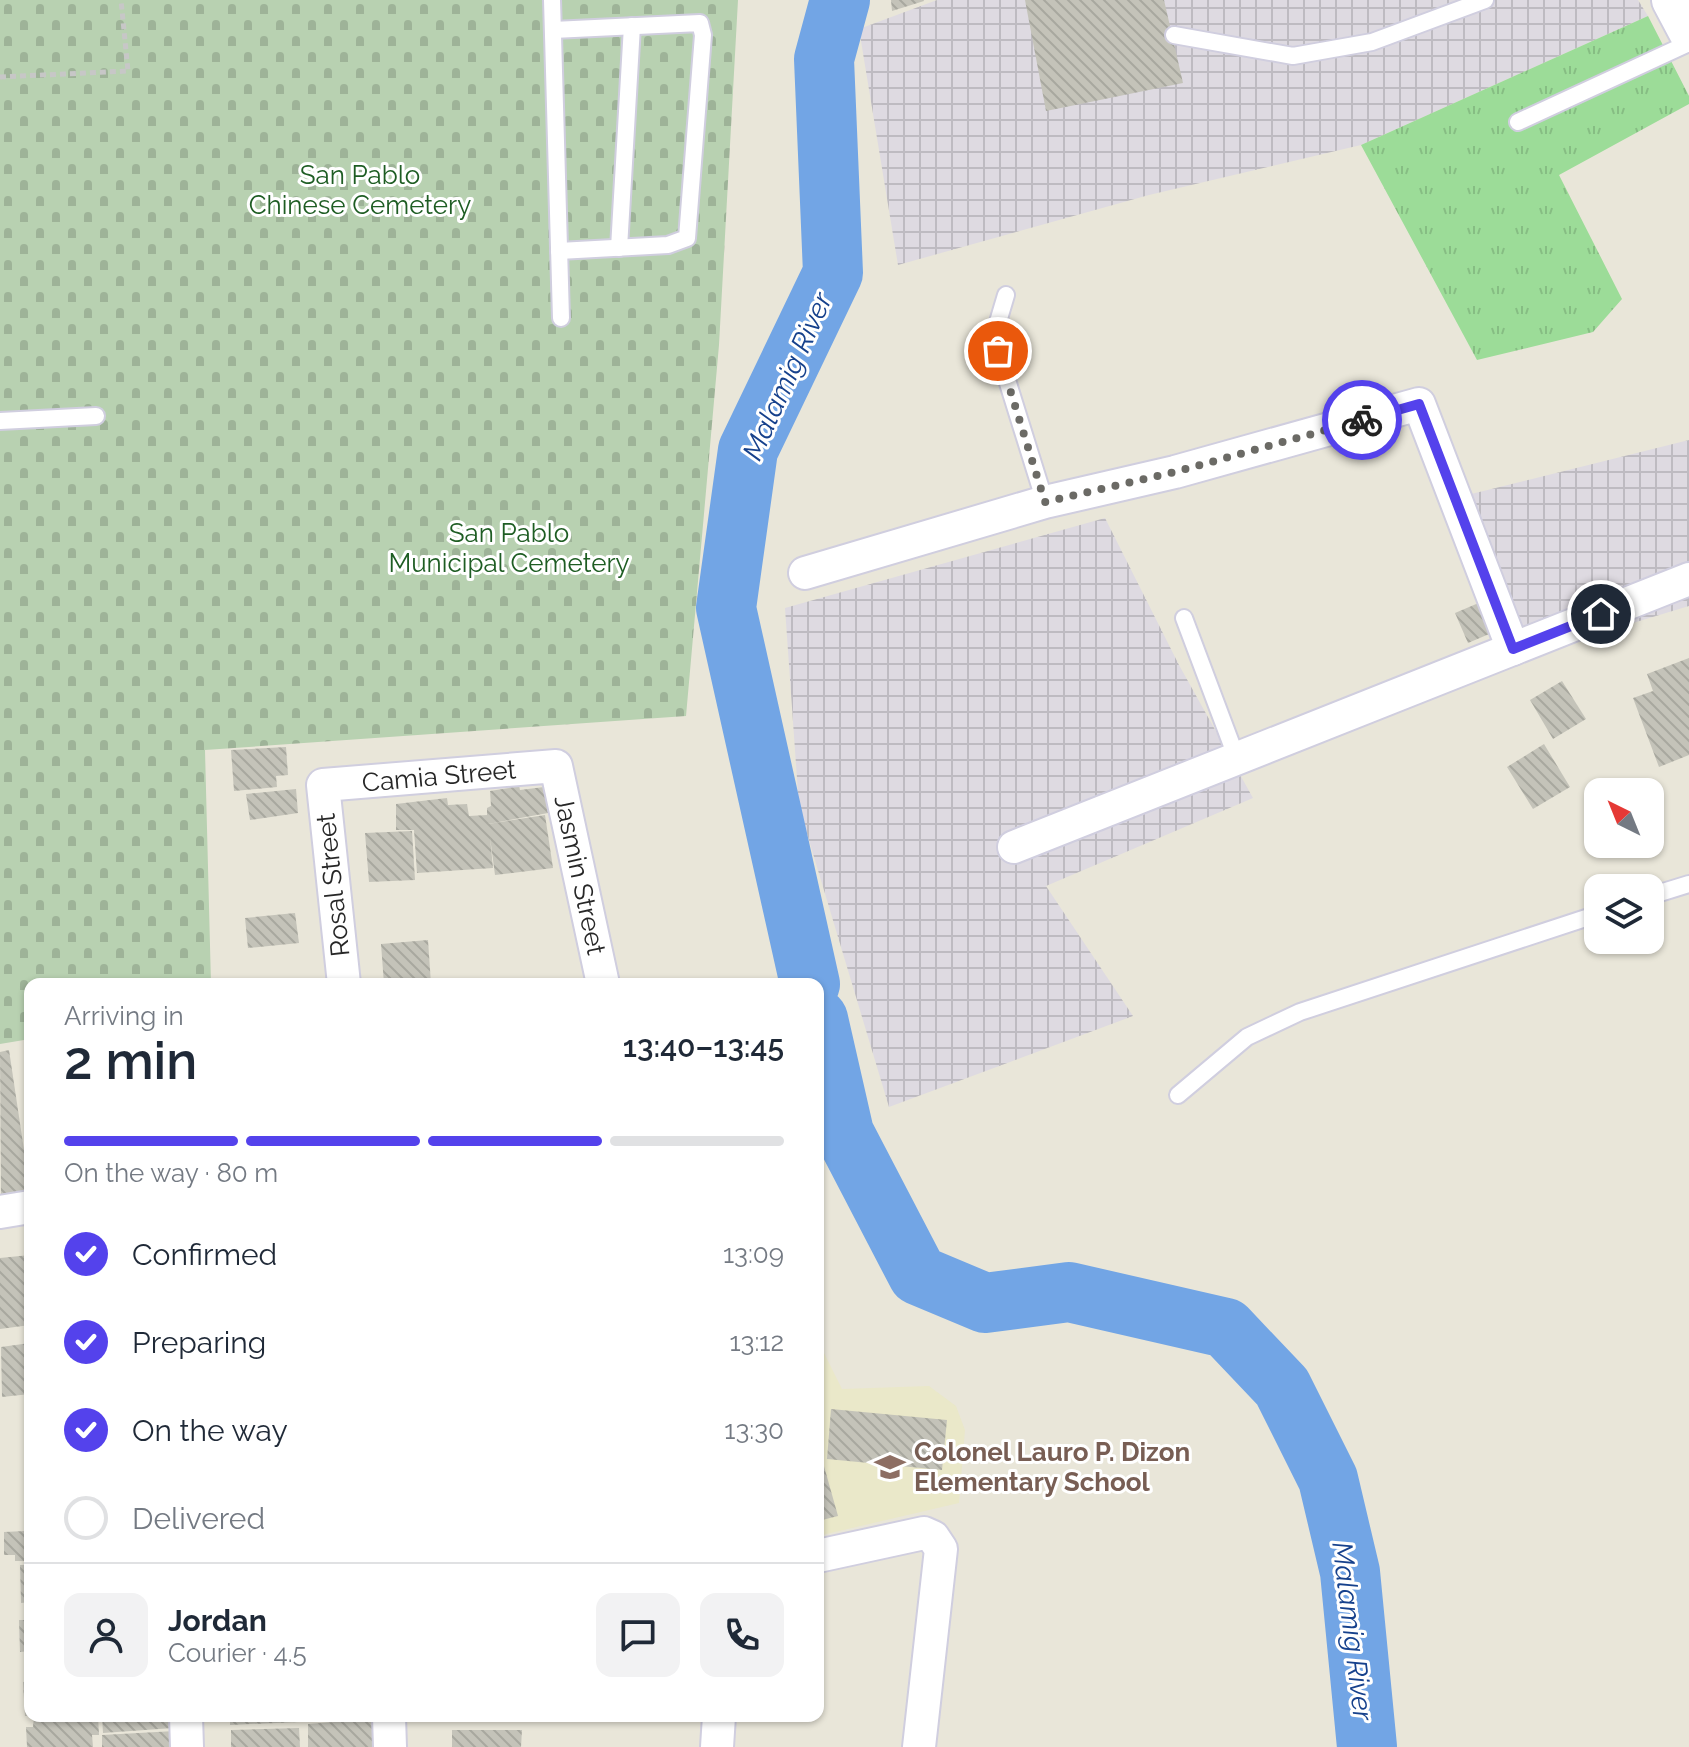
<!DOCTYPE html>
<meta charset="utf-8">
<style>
:root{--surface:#fff;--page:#f2f2f3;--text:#1f2937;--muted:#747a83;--line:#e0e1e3;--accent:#5442ec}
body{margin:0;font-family:Raleway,sans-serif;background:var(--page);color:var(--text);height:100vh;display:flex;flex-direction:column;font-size:30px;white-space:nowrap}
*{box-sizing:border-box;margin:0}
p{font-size:26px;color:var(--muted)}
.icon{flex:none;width:44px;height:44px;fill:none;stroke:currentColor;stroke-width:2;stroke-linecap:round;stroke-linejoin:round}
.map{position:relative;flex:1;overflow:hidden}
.sheet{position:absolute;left:24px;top:978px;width:800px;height:744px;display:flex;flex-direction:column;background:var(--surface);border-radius:16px;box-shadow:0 2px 6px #0004}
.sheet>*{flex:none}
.needle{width:52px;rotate:317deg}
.tools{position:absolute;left:1584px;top:778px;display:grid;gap:16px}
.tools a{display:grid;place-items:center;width:80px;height:80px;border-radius:16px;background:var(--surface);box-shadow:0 2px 6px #0004;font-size:40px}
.pin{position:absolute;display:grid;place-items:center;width:68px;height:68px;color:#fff;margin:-34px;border:4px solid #fff;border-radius:50%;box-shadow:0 2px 8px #0007}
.courier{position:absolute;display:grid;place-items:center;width:80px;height:80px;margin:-40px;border:6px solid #5442ec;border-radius:50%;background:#fff;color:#222;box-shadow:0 2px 10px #0007}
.overview em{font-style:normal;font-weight:600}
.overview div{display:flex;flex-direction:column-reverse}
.overview{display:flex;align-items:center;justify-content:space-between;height:136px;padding:0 40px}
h1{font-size:52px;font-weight:600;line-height:60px}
.bar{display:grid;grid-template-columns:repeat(4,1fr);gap:12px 8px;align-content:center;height:96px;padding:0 40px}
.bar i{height:10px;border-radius:6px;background:var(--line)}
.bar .active{background:var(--accent)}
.bar p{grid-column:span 4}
.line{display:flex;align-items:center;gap:20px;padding:0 40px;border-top:2px solid var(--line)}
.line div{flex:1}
.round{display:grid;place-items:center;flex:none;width:84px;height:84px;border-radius:16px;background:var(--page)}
ol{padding:0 40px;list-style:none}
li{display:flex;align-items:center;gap:24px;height:88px}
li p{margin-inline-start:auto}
li .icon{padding:8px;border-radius:50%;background:var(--accent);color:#fff;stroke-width:4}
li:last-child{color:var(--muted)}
li i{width:44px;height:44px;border:4px solid var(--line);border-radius:50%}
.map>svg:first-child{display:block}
</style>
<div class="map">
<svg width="1689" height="1747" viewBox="0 0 1689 1747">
<defs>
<pattern id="industrial-grid" width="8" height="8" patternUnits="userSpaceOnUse" patternTransform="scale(2)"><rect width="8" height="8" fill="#dedae1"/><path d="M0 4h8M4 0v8" fill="none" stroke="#bebbc1"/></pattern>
<pattern id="grass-tufts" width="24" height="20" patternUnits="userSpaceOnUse" patternTransform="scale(2)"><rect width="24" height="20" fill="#9cdc98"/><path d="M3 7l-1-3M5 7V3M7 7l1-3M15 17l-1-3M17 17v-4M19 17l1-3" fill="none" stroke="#86bd83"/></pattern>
<pattern id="cemetery-stones" width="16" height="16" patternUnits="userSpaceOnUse" patternTransform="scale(2)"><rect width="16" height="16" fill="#b8d1b1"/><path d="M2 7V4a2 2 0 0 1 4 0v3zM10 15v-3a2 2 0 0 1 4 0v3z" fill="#9eb398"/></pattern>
<pattern id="building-back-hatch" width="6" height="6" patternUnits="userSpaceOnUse" patternTransform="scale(2)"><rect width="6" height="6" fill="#c4c3b9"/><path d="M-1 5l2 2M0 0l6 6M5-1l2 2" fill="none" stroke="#a8a89f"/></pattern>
</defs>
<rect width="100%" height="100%" fill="#e9e6d9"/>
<!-- industrial -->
<g fill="url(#industrial-grid)">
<path d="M937 0H1638L1648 16 1361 145 1149 195 898 265 859 29Z"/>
<path d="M1689 440V606L1517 658 1459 497Z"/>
<path d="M1105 518 1179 665 1253 798 1046 886 1133 1016 889 1107 799 807 785 608Z"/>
</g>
<!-- education -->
<path fill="#eae8c9" d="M821 1347 842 1389 929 1386 956 1406 965 1430 959 1503 818 1536V1348Z"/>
<!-- grass -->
<path fill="url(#grass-tufts)" d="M1648 16 1689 96V104L1559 175 1622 299 1593 332 1477 360 1361 145Z"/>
<!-- cemetery -->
<path fill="url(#cemetery-stones)" d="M0 0H738L719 345 686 716 205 750 211 984H30V1039L0 1044Z"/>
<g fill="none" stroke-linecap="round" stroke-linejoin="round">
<!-- river -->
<g stroke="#72a5e5" stroke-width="60">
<path d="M810 984 726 608 748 450 833 273 824 59 840 0"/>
<path d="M818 1019 844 1133 918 1275 985 1303 1069 1292 1226 1328 1282 1387 1328 1479 1350 1572 1367 1747"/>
</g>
</g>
<!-- building -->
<g fill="url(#building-back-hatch)">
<path d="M891 0H923L924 1 892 11Z"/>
<path d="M1025 0H1164L1183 83 1046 111Z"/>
<path d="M1488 599 1501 629 1468 643 1455 613Z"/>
<path d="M1689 658V755L1659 767 1633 698 1653 691 1647 674Z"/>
<path d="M1562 681 1586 719 1553 739 1530 700Z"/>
<path d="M1544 744 1570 787 1533 809 1507 767Z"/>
<path d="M286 747 288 775 276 776 277 787 234 791 231 750Z"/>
<path d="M518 781 520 790 544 787 548 813 488 824 545 815 553 868 495 875 490 837 493 868 417 873 414 830H396V804L447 798 448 805 467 804 469 816 487 815V808L491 806 490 791 509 788 508 783Z"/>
<path d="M296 789 298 813 250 820 246 794Z"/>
<path d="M412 831 415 880 369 882 365 833Z"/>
<path d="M295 913 299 943 248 948 245 918Z"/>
<path d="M428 940 431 984H384L381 944Z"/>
<path d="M9 1050 30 1190 1 1194 0 1052Z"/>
<path d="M30 1255V1325L0 1329V1258Z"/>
<path d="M30 1343V1394L2 1397 1 1347Z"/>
<path d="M831 1409 947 1420 942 1470 827 1459Z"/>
<path d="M822 1459 838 1516 818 1521V1460Z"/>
<path d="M26 1508H30V1561H15V1555H4V1532L25 1531Z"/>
<path d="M20 1565H30V1602L21 1603Z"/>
<path d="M19 1620H30V1651L20 1652Z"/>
<path d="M30 1681V1716H25L23 1682Z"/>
<path d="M34 1716H98L99 1735H92L93 1747H27L26 1727H33Z"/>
<path d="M102 1716H172L173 1728 103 1733Z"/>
<path d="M230 1716H298L299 1722 230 1725Z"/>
<path d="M334 1716H372V1747H308V1724L334 1722Z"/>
<path d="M299 1728 300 1747H231V1730Z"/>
<path d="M452 1730H522L521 1747H452Z"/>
<path d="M175 1731 177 1747H102V1735Z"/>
</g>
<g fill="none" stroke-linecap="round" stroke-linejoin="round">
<!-- service casing -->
<g stroke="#d0cedf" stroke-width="20">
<g id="service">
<path d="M552 0 561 318"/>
<path d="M553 30 700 23 703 35 687 238 668 245 559 251"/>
<path d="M1174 35 1293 56 1372 42 1485 0"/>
<path d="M1518 122 1689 43"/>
<path d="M619 248 632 26"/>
<path d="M1006 295 995 332 998 351 1045 502"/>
<path d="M0 421 96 416"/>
<path d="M1184 618 1237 759"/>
<path d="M1650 896 1689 884"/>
<path d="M1178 1095 1247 1037 1300 1012 1598 914"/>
</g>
</g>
<!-- minor casing -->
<g stroke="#d0cedf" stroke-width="36">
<g id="minor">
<path d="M805 573 1045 502 1175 472 1419 404 1513 649"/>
<path d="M1014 847 1689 579"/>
<path d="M344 984 323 785 556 766 603 984"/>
<path d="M0 1212 30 1207"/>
<path d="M818 1556 924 1533 933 1537 941 1549 919 1747"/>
<path d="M186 1716 187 1747"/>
<path d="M389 1716 390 1747"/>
<path d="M717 1747 719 1716"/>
</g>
</g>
<!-- tertiary casing -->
<g stroke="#d0cedf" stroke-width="44">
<path id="tertiary" d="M1672 0 1689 32"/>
</g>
<!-- path -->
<path stroke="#c7c7c7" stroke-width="5" stroke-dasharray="6 4" stroke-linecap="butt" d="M0 77 128 71 121 0"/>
<!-- service -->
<use href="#service" stroke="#fff" stroke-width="16"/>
<!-- minor -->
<use href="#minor" stroke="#fff" stroke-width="32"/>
<!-- tertiary -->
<use href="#tertiary" stroke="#fff" stroke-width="40"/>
</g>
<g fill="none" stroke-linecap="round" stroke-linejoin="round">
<!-- done -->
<path stroke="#6b6a65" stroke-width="8" stroke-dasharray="0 14.4" d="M998 351 1045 502 1175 472 1362 420"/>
<!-- route -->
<path stroke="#5442ec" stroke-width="10" d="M1362 420 1419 404 1513 649 1601 614"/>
</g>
<!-- icons -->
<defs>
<g id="school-bare" transform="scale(2.4)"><path d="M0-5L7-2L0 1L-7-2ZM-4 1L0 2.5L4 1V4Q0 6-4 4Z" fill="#8d6e63" stroke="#fff" stroke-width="2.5" paint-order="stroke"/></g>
</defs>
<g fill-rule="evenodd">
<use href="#school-bare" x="890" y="1467"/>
</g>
<g text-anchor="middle" stroke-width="6" stroke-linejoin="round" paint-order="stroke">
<!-- park labels -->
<g font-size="26" fill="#1e5d23" stroke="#fff">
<text x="360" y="184">San Pablo<tspan x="360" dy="30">Chinese Cemetery</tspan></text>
<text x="509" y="542">San Pablo<tspan x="509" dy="30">Municipal Cemetery</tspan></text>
</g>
<!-- street labels -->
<g font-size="26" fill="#272727" stroke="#fff">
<text transform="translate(439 776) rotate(-5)" y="9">Camia Street</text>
<text transform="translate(580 875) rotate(78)" y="9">Jasmin Street</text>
<text transform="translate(333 885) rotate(-96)" y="9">Rosal Street</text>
</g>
<!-- education labels -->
<g font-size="26" font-weight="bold" fill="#785e54" stroke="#fff" text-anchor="start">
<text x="914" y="1461">Colonel Lauro P. Dizon<tspan x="914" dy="30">Elementary School</tspan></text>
</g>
<!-- water labels -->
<g font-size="28" font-style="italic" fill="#16418c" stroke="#fff">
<text transform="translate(787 376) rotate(-66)" y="10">Malamig River</text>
<text transform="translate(1353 1631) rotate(83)" y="10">Malamig River</text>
</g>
</g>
</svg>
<div class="tools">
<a><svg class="needle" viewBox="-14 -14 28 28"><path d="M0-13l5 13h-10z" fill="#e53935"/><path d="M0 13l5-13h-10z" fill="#747a83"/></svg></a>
<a><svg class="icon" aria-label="layers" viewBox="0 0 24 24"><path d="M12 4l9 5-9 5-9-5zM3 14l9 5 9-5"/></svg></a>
</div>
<div class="pin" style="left:998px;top:351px;background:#ea580c"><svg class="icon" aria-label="bag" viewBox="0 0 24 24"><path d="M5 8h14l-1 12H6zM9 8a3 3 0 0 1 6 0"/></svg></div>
<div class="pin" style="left:1601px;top:614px;background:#1f2937"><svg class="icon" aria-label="home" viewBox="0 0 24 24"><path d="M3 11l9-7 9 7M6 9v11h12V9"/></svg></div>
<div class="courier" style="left:1362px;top:420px"><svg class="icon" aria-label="bike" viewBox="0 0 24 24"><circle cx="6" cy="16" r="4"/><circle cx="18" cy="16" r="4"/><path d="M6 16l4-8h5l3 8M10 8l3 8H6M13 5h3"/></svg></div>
<section class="sheet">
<div class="overview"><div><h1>2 min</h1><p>Arriving in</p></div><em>13:40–13:45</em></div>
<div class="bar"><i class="active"></i><i class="active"></i><i class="active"></i><i></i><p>On the way · 80 m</p></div>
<ol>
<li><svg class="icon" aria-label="check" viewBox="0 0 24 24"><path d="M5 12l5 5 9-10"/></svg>Confirmed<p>13:09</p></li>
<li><svg class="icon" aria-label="check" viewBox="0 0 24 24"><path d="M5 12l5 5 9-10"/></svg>Preparing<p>13:12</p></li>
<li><svg class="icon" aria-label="check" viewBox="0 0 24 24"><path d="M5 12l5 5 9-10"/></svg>On the way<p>13:30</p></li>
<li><i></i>Delivered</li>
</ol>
<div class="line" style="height:144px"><a class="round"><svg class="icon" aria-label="person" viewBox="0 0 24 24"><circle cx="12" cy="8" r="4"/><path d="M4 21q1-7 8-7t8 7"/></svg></a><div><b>Jordan</b><p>Courier · 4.5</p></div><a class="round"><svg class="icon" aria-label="chat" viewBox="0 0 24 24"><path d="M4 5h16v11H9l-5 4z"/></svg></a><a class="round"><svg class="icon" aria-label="phone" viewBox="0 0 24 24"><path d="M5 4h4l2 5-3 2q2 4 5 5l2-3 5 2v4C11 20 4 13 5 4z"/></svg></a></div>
</section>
</div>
